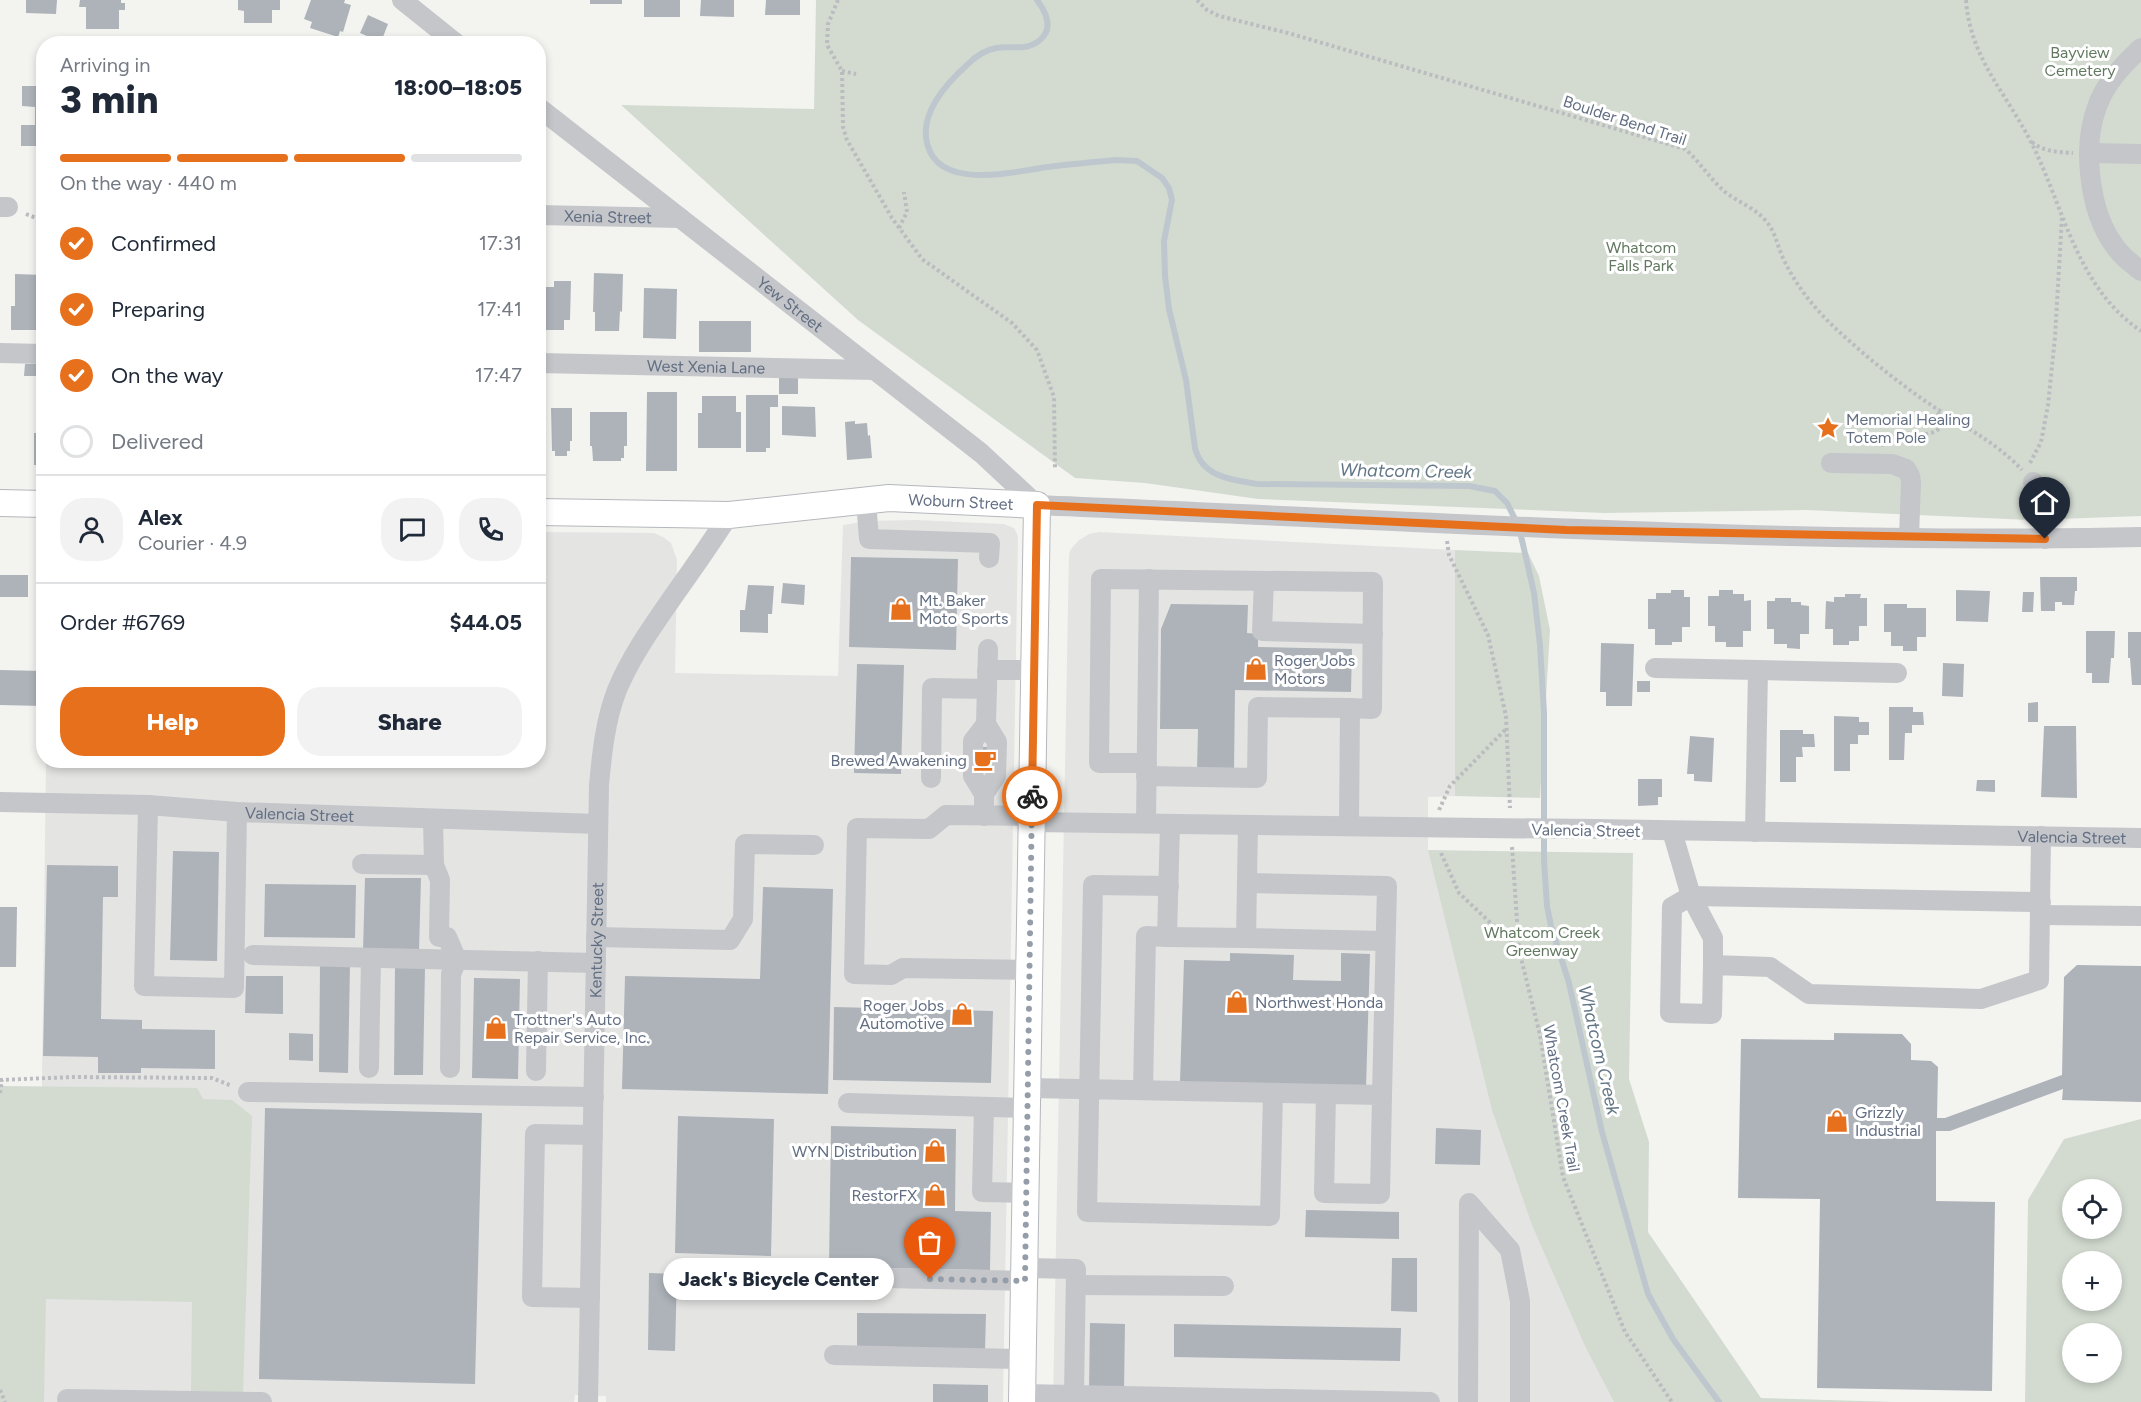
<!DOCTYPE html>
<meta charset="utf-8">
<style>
:root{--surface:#fff;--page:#f2f2f3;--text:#1f2937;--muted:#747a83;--line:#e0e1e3;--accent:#e7701d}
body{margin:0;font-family:Figtree,sans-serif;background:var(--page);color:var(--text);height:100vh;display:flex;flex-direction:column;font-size:22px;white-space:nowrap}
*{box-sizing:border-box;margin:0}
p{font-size:20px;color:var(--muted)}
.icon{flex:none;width:33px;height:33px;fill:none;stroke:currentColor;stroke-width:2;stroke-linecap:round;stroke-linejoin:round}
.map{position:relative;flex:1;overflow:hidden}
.drawer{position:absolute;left:36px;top:36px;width:510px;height:732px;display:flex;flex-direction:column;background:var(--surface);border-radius:24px;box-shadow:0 3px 9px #0003}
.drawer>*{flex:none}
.controls{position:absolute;left:2062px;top:1179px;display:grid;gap:12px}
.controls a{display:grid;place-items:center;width:60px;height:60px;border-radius:50%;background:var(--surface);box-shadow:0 3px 9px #0003;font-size:30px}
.pin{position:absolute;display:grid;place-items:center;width:51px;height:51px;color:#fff;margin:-62px -26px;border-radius:50% 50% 50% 0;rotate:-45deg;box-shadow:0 0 6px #0007}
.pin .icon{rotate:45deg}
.courier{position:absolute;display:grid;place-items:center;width:60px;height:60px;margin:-30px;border:4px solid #e7701d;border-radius:50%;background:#fff;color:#222;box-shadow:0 2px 8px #0007}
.bubble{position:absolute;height:42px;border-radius:21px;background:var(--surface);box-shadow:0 3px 9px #0003;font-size:20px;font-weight:800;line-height:42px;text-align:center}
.headline em{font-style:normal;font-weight:800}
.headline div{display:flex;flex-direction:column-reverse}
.headline{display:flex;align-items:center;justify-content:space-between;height:102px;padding:0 24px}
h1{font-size:39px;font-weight:800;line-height:45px}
.bar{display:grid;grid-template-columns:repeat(4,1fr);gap:9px 6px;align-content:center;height:72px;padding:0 24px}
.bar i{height:8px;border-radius:4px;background:var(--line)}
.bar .active{background:var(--accent)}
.bar p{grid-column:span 4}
.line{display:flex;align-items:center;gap:15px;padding:0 24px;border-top:2px solid var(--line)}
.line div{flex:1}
.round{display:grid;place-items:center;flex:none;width:63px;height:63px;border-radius:24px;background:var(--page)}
ol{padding:0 24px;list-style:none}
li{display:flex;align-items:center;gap:18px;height:66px}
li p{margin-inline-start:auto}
li .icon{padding:6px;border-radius:50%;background:var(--accent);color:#fff;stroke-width:4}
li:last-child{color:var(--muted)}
li i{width:33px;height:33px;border:3px solid var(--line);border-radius:50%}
.button{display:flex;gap:12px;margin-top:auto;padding:12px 24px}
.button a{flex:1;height:69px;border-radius:24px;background:var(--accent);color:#fff;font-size:24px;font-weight:800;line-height:69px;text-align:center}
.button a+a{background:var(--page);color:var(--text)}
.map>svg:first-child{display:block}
</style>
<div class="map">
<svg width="2141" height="1402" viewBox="0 0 2141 1402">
<rect width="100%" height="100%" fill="#f3f4f0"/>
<!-- built -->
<g fill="#e4e4e3">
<path d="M915 520 1004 524 1014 528 1018 536 1003 1402H606V1396L575 1395 574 1402H38L46 761 538 760 539 532 654 533 663 537 671 543 677 560 675 673 838 676 843 525 869 521Z"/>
<path d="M1099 532 1455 550V796L1428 797V850L1663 1402H1053L1069 554 1071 549 1079 540 1089 534Z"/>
</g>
<!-- green -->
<g fill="#d3dbd1" fill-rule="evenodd">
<path d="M816 0H2141V516L2029 520 1806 510 1604 513 1258 499 1145 483 1075 478 858 320 621 105 814 109Z"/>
<path d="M1455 550 1528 553 1539 576 1550 630 1540 798 1455 796Z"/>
<path d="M1428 850 1633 853 1629 1079 1649 1142 1648 1232 1761 1398 1895 1402H1614L1585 1346 1532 1225 1492 1110Z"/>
<path d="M0 1086 197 1088 203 1099 232 1100 252 1116 243 1393 191 1391 192 1302 46 1299 44 1402H0Z"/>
<path d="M2141 1119V1402H2025L2028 1200 2064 1139ZM2073 1190H2112V1228H2073ZM2073 1262H2112V1300H2073ZM2073 1334H2112V1372H2073Z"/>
</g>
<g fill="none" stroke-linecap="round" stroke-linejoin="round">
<!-- stream -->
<path stroke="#bfc7ce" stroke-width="6" d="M1037 0C1046 12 1054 28 1040 40 1026 52 1011 45 996 48 986 50 975 57 968 64 949 81 923 109 926 137 932 193 1012 172 1048 167 1071 164 1094 162 1116 160L1137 161 1162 178 1169 188 1172 200 1164 241 1165 276 1169 309 1186 380 1195 448C1202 477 1232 480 1257 484L1469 486 1495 491 1507 503 1519 527 1534 593 1540 645 1544 713V860L1547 906 1551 926 1569 983 1602 1132 1648 1294 1673 1339 1719 1402"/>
</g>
<!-- building -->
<g fill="#aeb3ba">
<path d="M26 0H57L56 14 26 13Z"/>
<path d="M80 0H121V3H125V10H119V29H86V7H79Z"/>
<path d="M238 0H280V10H272V23H244V11L238 10Z"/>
<path d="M311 0H345L344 3 351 5 343 32 340 31 338 37 310 28 312 22 304 19Z"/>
<rect x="590" y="0" width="32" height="4"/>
<rect x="644" y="0" width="36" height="17"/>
<path d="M701 0H734V17L700 16Z"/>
<path d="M766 0H800V15H765Z"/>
<path d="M368 15 388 24 381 42 360 33Z"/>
<path d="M22 86H44V146H21V125H35V107L22 106Z"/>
<path d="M594 273 623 274 622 312 620 311 619 331H595V312H593Z"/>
<path d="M15 274 44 275V330H11V306H15Z"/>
<path d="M554 281H571L570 320H564V330H543L544 287H554Z"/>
<path d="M644 288 677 289 676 339 643 338Z"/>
<rect x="699" y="321" width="52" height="31"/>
<path d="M25 364H37L36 376H24Z"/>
<rect x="779" y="377" width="19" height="17"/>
<path d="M647 392H677V471H646Z"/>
<path d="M746 395H778V407H770V448H766V452H746Z"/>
<path d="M702 396H736V412H741V448H698V413H702Z"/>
<path d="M782 406 815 407 816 437 782 435Z"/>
<path d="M551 408H572V441H570V451H567V456H555V451H552Z"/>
<path d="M590 412H627V446H624V458H621V461H593L592 446H590Z"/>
<path d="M855 421V424L867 423 868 436 870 435 872 458 847 460 845 422Z"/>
<rect x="34" y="433" width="10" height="32"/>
<path d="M851 557 958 559 956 650 849 647Z"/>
<rect x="0" y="575" width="28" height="22"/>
<path d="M2040 577H2077V591H2075L2074 605H2062V602H2055V611H2041Z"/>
<path d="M783 583 805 585 804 605 781 603Z"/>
<path d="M748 585 774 586 772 614H768V633L740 632V610H745Z"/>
<path d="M1671 590H1684V597H1690V627H1682V642H1672V645H1655V629H1648V599H1656V593H1671Z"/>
<path d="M1719 590H1733V594H1744V601L1751 600V631H1743V647H1726V642H1715V626H1708V596H1719Z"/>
<path d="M1956 590 1990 591 1988 622 1956 621Z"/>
<path d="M2023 592H2034L2033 612H2022Z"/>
<path d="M1845 594H1861L1860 598H1867V626H1859V641H1849V645H1833V629H1825L1826 601 1834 602V597H1845Z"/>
<path d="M1775 598H1791V602H1801V605L1809 606V634H1800V649L1787 648V644H1774V629H1767V601H1775Z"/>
<path d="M1171 604 1248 605 1247 633 1258 634V647L1352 649 1351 692 1235 690 1234 771 1197 770 1198 729H1160L1161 629Z"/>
<path d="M1884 604H1907V608H1926V637H1917V651H1903V646H1891V632H1884Z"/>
<path d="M2086 631H2115L2114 658H2111L2109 683H2092V673H2086Z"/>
<path d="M2128 632H2141V685H2132L2130 658H2128Z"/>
<path d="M1601 643 1634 644 1632 706H1606V692H1600Z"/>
<path d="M1943 663 1964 664 1963 697 1942 696Z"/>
<path d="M857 664 904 665 901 774 854 773Z"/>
<path d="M0 670 43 671 42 706 0 705Z"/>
<rect x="1637" y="681" width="13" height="11"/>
<path d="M2038 702V722H2028V703Z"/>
<path d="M1889 707H1913V712H1923L1924 725H1912V733H1905L1904 760H1889Z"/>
<path d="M1834 716 1859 717V722H1869V735H1858V744H1850V771H1834Z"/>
<path d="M2044 726H2076L2077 798 2041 797Z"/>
<path d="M1780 730H1803V734H1814L1815 747H1802L1803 757H1796V782H1780Z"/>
<path d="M1690 736 1714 738 1712 782 1694 781V774H1687Z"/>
<path d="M979 747H991L990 772H979Z"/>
<rect x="393" y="760" width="37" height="3"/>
<path d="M1638 779H1662V797H1658V805L1638 806Z"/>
<path d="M1977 780H1995V792L1976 791Z"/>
<path d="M173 851 219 852 217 961 170 960Z"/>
<path d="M47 865 118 866V897H103L101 1019 142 1020V1029L215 1030V1069L141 1068V1073H98V1057L43 1056Z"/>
<path d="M365 878H421L419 952 363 951Z"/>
<path d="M265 884 356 885 355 938 264 937Z"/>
<path d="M763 887 833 889 828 1094 622 1089 625 976 760 979Z"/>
<path d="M0 907H17L16 967H0Z"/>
<path d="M1230 953 1294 955 1293 980 1341 981V953L1370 954 1366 1088 1180 1082 1184 960 1230 961Z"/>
<path d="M320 965H350L348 1073 319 1072Z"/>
<path d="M2077 965 2141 966V1102L2062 1100 2063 1089 1950 1131H1936V1201L1995 1202 1992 1391 1817 1388 1820 1199 1738 1198 1741 1039 1834 1040V1033L1902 1034 1911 1044V1060L1931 1061 1938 1067 1937 1118H1945L2062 1075 2064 977Z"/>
<path d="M395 967H425L423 1075H394Z"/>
<path d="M246 976H283V1014L245 1013Z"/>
<path d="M474 978 520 979 518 1079 472 1078Z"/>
<path d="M834 1007 993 1011 991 1083 833 1080Z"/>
<path d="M289 1033 313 1034V1061L289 1060Z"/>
<path d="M265 1108 482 1113 475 1384 259 1379Z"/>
<path d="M678 1116 774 1119 771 1256 675 1253Z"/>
<path d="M831 1126 956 1129 955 1211 991 1212 990 1270 829 1267Z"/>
<path d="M1436 1128 1481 1130 1480 1165 1435 1164Z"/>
<path d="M1306 1210 1399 1212V1239L1305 1237Z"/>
<path d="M1392 1258H1417V1312L1391 1311Z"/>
<path d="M649 1273 677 1274 675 1351 648 1350Z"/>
<path d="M857 1313 986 1314 985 1351 857 1349Z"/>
<path d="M1090 1323 1125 1324 1124 1391 1089 1390Z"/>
<path d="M1174 1324 1401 1328 1400 1361 1174 1357Z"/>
<path d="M933 1384 988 1385V1402H933Z"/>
</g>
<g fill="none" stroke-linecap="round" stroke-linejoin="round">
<!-- major casing -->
<g stroke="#b4b7bc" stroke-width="28">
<g id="major">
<path d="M0 503 44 504"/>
<path id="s7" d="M538 512 729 515 889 498 1037 505 1022 1402"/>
</g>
</g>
<!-- path -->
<g stroke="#bbbcbf" stroke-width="4" stroke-dasharray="3 3" stroke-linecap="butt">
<path d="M838 0 828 24 827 45 842 71 843 127 847 140 892 218 922 259 1012 323 1037 350 1054 397 1055 469"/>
<path d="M1197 0 1207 10 1219 16 1288 33 1685 149C1700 162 1710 179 1725 192 1738 202 1755 208 1766 221 1775 231 1777 245 1783 258 1795 284 1813 307 1834 327 1866 357 1901 385 1937 409 1967 428 1998 444 2022 470"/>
<path d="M1966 0C1970 57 2005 92 2030 140 2064 206 2075 286 2141 331"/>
<path d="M842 71 856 74"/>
<path d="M2032 142C2044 152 2058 152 2073 153"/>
<path d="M26 214 44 221"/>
<path d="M899 228 907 212 904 192"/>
<path d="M1881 446C1899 421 1931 446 1942 424L1937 409"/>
<path d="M2030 463 2041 442 2048 405 2055 337 2062 217"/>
<path d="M1447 541 1449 555 1488 635 1506 716 1510 808"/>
<path d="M1439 810 1450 786 1506 729"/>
<path d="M1512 847 1519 950 1540 1035 1563 1177 1625 1332 1672 1402"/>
<path d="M1441 853 1459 893 1519 950"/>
<path d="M0 1080 72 1077 212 1078 232 1086"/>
<path d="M0 1093 2 1080"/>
<path d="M0 1390 5 1402"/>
</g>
<!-- minor -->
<g stroke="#c4c6ca" stroke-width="20">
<path d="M402 0 457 44"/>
<path d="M2141 48C2123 65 2105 83 2097 107 2082 146 2089 211 2114 245 2121 256 2131 263 2141 271"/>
<path id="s1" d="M538 107 981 453 1037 505C1405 520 1773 545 2141 537"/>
<path d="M2089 153 2141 154"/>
<path d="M0 207H8"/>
<path id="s2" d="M538 215 680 218"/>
<path d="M0 353 44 354"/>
<path id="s3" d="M538 363 874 370"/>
<path d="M1831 463 1892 464 1906 469 1910 476 1911 482 1909 537"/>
<path d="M2033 482 2045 491V539"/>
<path d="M866 501 869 539 990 543 989 558"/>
<path d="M1264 581 1262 631 1373 634"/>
<path d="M1655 668 1758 670"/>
<path d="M987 670H1035"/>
<path d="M1147 763H1099L1101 579 1373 582 1372 709 1350 708 1349 826"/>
<path d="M1146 776 1257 778 1258 707 1350 708"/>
<path d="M931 778 932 688 987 689"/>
<path d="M984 794 996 776 997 742 986 724"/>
<path id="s4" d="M0 802 148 805 237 812 598 824"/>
<path d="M148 805 144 986 234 988 237 812"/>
<path d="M984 816V794L973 776V741L986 724 988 649"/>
<path d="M433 819 434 865 440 880 439 937H447L457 960 451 974 450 1068"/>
<path d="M1032 822 1482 828"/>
<path d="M1146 823 1149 579"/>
<path d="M1248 825 1246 938 1385 941"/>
<path id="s5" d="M1595 829 2141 838"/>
<path d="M1672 831 1691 896 1713 938V965"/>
<path d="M1755 832 1758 670 1897 673"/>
<path d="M362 864 434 865"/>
<path d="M1247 883 1387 886 1382 1095"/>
<path d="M1169 886 1093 885 1087 1212 1270 1216 1273 1093"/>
<path d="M2041 902 1691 896 1672 907 1670 1013 1712 1014 1713 965 1770 967 1809 994 1981 999 2039 980 2041 836"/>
<path d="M2040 915 2141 916"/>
<path d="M596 937 730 940 743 919 745 844 814 845"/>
<path d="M1167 937 1246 938"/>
<path d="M253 955 596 963"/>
<path d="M1029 970 903 968 891 975 854 974 857 828 929 829 946 815 1032 816"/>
<path d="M369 1068 371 958"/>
<path d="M536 1071 538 961"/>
<path d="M1028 1088 1382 1095 1380 1194 1324 1193 1326 1094"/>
<path d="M1143 1090 1146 936 1167 937 1170 824"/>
<path d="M248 1092 594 1097"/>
<path d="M848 1103 1027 1108"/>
<path d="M984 1107 982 1192 1026 1193"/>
<path d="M1025 1268 1076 1269 1074 1395"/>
<path d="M838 1277 1025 1281"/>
<path d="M1076 1285 1224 1286"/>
<path d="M590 1298 532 1297 535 1134 593 1135"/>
<path d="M834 1355 1023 1359"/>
<path d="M1023 1394 1430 1402"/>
<path d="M67 1399 262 1402"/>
<path id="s6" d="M588 1402 599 785C602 753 605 721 617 690 632 654 655 623 677 591 695 566 712 541 729 515"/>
<path d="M1468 1402 1469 1203 1510 1250 1520 1301V1402"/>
</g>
<!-- major -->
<use href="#major" stroke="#fff" stroke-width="26"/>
<!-- minor-bridge -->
<path stroke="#c4c6ca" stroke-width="20" d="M1482 828 1595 829"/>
</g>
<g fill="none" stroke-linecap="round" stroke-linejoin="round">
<!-- done -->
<path stroke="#959da8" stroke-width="6" stroke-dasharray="0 10.8" d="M930 1279 1025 1281 1032 796"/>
<!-- route -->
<path stroke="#e7701d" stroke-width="8" d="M1032 796 1037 505 1566 530 2045 539"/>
</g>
<!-- icons -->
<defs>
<g id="sight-bare" transform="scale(1.8)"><path d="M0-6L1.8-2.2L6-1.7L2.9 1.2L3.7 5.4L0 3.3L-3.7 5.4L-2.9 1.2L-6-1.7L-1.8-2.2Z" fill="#e7701d" stroke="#fff" stroke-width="2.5" paint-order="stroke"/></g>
<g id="shop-bare" transform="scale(1.8)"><path d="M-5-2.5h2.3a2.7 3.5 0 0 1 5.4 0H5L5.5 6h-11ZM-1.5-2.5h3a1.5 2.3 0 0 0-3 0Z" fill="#e7701d" stroke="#fff" stroke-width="2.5" paint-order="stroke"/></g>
<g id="cafe-bare" transform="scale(1.8)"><path d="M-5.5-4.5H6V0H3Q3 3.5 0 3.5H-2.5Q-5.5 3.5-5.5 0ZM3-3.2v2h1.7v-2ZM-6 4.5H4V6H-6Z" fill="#e7701d" stroke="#fff" stroke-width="2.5" paint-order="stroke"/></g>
</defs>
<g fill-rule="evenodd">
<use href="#sight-bare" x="1828" y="428"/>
<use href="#shop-bare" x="901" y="609"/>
<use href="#shop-bare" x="1256" y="669"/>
<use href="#cafe-bare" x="985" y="760"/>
<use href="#shop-bare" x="1237" y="1002"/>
<use href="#shop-bare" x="962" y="1014"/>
<use href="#shop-bare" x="496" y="1028"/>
<use href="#shop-bare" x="1837" y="1121"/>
<use href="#shop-bare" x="935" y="1151"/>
<use href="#shop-bare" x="935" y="1195"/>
</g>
<g text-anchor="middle" stroke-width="6" stroke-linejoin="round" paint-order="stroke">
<!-- park labels -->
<g font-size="16" fill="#627961" stroke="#fff">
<text x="2080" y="58">Bayview<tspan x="2080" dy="18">Cemetery</tspan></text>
<text x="1641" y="253">Whatcom<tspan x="1641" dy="18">Falls Park</tspan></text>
<text x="1542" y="938">Whatcom Creek<tspan x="1542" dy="18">Greenway</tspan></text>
</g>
<!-- street labels -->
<g font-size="16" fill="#626e82" stroke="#fff">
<text transform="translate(1625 120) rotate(18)" y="6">Boulder Bend Trail</text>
<text dy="6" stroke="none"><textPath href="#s2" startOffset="70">Xenia Street</textPath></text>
<text dy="6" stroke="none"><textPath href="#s1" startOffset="320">Yew Street</textPath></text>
<text dy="6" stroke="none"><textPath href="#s3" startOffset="168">West Xenia Lane</textPath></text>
<text dy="6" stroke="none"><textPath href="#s7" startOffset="424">Woburn Street</textPath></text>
<text dy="6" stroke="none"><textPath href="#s4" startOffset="300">Valencia Street</textPath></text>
<text transform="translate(1586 830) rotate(1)" y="6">Valencia Street</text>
<text dy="6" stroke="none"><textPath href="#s5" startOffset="477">Valencia Street</textPath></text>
<text dy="6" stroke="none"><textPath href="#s6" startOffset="462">Kentucky Street</textPath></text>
<text transform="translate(1562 1098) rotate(80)" y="6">Whatcom Creek Trail</text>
</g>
<!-- poi labels -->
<g font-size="16" fill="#626e82" stroke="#fff" text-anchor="start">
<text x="1846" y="425">Memorial Healing<tspan x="1846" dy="18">Totem Pole</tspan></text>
<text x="919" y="606">Mt. Baker<tspan x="919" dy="18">Moto Sports</tspan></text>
<text x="1274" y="666">Roger Jobs<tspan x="1274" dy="18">Motors</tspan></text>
<text x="967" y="766" text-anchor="end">Brewed Awakening</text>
<text x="1255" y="1008">Northwest Honda</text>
<text x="944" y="1011" text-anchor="end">Roger Jobs<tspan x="944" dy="18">Automotive</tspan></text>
<text x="514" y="1025">Trottner's Auto<tspan x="514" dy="18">Repair Service, Inc.</tspan></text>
<text x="1855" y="1118">Grizzly<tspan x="1855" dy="18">Industrial</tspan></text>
<text x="917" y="1157" text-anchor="end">WYN Distribution</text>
<text x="917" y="1201" text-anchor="end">RestorFX</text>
</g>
<!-- water labels -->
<g font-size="18" font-style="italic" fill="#637686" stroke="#fff">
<text transform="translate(1406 471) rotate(1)" y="6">Whatcom Creek</text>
<text transform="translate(1599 1050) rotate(77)" y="6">Whatcom Creek</text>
</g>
</g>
</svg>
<div class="controls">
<a><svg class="icon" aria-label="locate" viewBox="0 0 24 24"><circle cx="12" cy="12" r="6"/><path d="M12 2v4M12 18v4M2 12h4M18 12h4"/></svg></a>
<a>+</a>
<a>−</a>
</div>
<div class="pin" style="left:930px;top:1279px;background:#ea580c"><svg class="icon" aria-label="bag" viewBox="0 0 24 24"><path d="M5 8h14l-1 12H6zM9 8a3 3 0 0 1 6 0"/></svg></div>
<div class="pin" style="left:2045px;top:539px;background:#1f2937"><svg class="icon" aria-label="home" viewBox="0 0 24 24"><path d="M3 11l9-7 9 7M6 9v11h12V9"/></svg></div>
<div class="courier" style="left:1032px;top:796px"><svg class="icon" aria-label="bike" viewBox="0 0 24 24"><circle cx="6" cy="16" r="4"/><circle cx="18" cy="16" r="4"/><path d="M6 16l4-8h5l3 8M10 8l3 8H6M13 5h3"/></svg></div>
<div class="bubble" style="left:663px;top:1258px;width:231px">Jack's Bicycle Center</div>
<section class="drawer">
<div class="headline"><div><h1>3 min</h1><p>Arriving in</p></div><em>18:00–18:05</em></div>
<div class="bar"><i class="active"></i><i class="active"></i><i class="active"></i><i></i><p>On the way · 440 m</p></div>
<ol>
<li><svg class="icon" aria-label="check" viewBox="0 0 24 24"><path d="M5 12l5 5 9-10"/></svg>Confirmed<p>17:31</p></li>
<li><svg class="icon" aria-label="check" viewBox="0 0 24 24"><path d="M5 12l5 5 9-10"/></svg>Preparing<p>17:41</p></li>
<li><svg class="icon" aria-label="check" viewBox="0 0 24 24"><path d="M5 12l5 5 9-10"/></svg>On the way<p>17:47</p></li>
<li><i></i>Delivered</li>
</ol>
<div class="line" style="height:108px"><a class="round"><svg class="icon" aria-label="person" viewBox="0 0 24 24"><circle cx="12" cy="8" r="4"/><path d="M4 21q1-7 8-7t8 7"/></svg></a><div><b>Alex</b><p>Courier · 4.9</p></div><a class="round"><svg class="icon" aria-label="chat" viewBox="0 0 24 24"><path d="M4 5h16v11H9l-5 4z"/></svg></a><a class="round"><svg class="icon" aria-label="phone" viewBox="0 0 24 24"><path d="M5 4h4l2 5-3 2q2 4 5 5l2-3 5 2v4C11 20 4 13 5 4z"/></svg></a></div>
<div class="line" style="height:78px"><div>Order #6769</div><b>$44.05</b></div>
<div class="button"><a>Help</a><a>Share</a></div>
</section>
</div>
